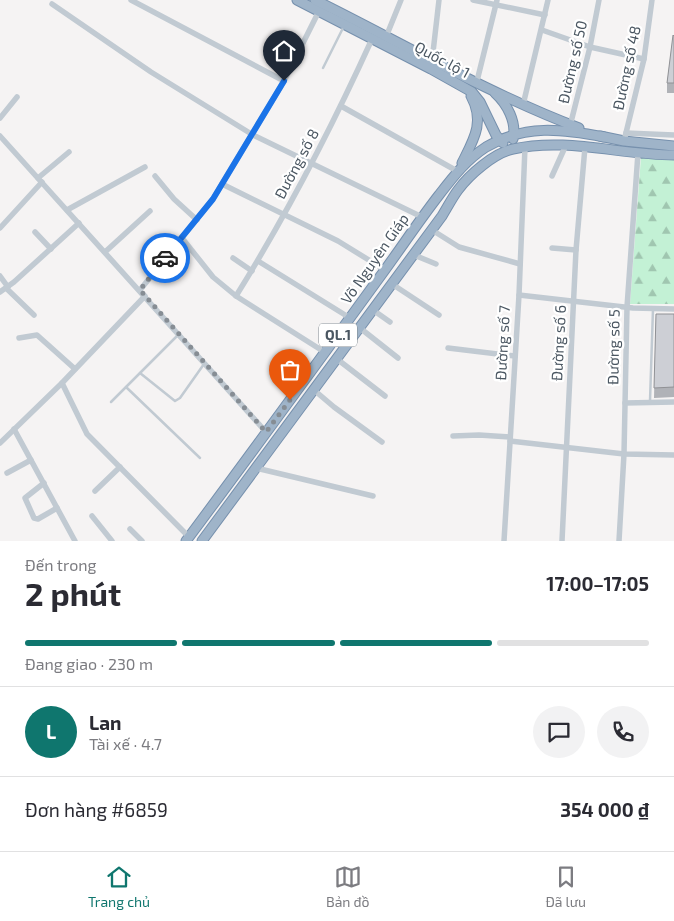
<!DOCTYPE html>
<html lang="vi">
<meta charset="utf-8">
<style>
:root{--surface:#fff;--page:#f2f2f3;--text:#2b2b33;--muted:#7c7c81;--line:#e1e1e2;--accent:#0f766e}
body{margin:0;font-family:"Exo 2",sans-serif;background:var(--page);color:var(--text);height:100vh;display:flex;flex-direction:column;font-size:19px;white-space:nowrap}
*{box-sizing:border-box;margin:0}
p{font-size:16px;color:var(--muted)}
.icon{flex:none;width:28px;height:28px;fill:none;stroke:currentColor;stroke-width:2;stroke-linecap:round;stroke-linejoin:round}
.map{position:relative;height:541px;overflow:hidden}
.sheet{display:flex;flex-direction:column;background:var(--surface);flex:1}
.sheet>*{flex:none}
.pin{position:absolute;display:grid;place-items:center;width:42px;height:42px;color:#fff;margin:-51px -21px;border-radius:50% 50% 50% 0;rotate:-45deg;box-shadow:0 0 5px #0007}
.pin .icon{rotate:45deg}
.courier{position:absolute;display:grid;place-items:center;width:50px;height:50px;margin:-25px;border:4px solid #1a73e8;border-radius:50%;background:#fff;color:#222;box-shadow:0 1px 6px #0007}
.overview em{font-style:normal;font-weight:700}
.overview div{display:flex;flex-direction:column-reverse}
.overview{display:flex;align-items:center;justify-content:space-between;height:85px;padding:0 25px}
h1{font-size:32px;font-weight:700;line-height:38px}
.bar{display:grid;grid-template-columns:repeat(4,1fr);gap:8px 5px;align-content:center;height:60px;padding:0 25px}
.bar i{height:6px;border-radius:4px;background:var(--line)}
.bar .current{background:var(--accent)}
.bar p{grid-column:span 4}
.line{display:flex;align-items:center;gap:12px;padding:0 25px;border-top:1px solid var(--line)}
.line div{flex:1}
.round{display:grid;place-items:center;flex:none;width:52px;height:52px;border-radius:26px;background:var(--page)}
.dock{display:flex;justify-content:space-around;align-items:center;height:70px;border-top:1px solid var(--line);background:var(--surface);font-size:14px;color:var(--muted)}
.dock a{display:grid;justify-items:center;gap:2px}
.dock .current{color:var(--accent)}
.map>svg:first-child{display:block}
</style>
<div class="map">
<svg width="674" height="541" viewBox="0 0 674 541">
<defs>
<pattern id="forest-firs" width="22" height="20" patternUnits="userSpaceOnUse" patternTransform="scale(1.25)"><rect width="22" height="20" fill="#c3f1d5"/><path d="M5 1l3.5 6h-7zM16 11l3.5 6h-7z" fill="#a0c6b0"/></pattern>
</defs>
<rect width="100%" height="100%" fill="#f5f3f3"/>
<!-- forest -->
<path fill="url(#forest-firs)" d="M641 157 674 158V304H630Z"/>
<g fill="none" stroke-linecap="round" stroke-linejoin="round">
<!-- trunk casing -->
<g stroke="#7690ad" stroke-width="11">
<g id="trunk">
<path d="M297 0 431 69 472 92 480 102 496 135 503 143"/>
<path d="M315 0C402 43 487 93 579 128"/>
<path d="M495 93C507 104 517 122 513 139"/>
<path d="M600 136 624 141 674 146"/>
<path d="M462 163C474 139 485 122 471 96"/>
<path d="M186 541C251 454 315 366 379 278 399 251 418 222 439 195 453 177 466 160 486 147 525 124 562 129 604 137"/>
<path d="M202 541 442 216C447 208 452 198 458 190 469 175 494 153 513 149 566 137 620 155 674 155"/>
</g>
</g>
<!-- service -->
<g stroke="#c1cad2" stroke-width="2.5">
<path d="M323 68 344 26"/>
<path d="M140 373 175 401 180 398 204 364"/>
<path d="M126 387 200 458"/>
<path d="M650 401 653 309"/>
<path d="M111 402 178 335"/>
</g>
<!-- minor -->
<g stroke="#c1cad2" stroke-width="5.5">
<path d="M131 0 284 81"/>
<path d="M473 0 545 15"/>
<path d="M52 4 151 72 253 135 422 217"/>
<path d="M542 30 590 47 644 59"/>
<path d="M386 37 401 0"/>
<path d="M432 61 439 0"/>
<path d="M477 81 497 0"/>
<path d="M523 105 548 0"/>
<path d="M341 106 457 171"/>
<path d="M0 118 17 97"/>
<path d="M570 126 590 47 599 0"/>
<path d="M626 133 674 135"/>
<path d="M0 136 266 432"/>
<path d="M624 141 644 59 652 0"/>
<path d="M155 176 174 199 197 220"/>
<path d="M552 176 566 145"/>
<path d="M38 178 69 152"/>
<path d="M222 184 338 241 385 270"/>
<path d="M67 210 145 167"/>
<path d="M0 228 42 182"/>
<path d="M432 230 459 247 520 264"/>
<path d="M35 232 51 249"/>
<path d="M182 238 213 277 236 296 326 353"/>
<path d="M552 248 576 250"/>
<path d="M105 252 150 211"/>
<path d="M414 255 436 264"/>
<path d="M233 258 252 271"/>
<path d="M258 261 350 318"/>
<path d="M0 276 8 287"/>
<path d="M392 284 439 315"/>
<path d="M6 288 34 315"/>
<path d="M140 290 213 199 284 81 319 11"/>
<path d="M0 292 14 282 79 223"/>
<path d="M519 295 633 308 674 309"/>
<path d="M236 296C287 214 332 127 372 39"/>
<path d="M373 310 390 322"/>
<path d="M360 328 398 358"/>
<path d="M19 338 37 335 75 369"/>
<path d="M448 348 515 356"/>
<path d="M337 359 385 396"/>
<path d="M62 383 87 434 189 537"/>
<path d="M314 390 334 407 382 442"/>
<path d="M625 403 674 402"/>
<path d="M14 429 75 541"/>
<path d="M453 436 479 435 510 437"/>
<path d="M510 441 624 454 674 455"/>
<path d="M0 443 62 383 145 296"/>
<path d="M256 468 373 496"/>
<path d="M7 473 31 460"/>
<path d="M44 483 25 498 34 518 38 519 57 508"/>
<path d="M95 491 120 467"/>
<path d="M92 516 112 541"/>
<path d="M130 529 142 541"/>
<path d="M504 541 519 295 525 147"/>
<path d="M562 541 576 250 585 147"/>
<path d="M619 541 624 454 627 307 638 153"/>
</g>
<!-- trunk -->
<use href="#trunk" stroke="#9fb4c9" stroke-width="9"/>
</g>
<!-- wall -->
<g fill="#b0b2b7">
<path d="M674 36V93H667V83Z"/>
<path d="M656 314H674V397L654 398Z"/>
</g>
<!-- building -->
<g fill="#cdcfd5" stroke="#909195">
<path d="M673 35 674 36V83H667Z"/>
<path d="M656 314H674V387L654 388Z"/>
</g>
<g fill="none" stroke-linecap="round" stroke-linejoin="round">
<!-- done -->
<path stroke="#868d94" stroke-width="5" stroke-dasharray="0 9" d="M165 258 140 290 266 432 290 400"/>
<!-- route -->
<path stroke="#1a73e8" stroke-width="6" d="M165 258 213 199 284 81"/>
</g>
<g text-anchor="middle" stroke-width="4.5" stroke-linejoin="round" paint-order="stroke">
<!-- shield labels -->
<rect fill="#fff" stroke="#808990" stroke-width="1" x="319" y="323.5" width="38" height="23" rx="4"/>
<g font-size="14" font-weight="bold" fill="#4a5661">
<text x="338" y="340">QL.1</text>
</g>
<!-- street labels -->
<g font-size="15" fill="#4a5661" stroke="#fff">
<text transform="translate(442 60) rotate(28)" y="5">Quốc lộ 1</text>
<text transform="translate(573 62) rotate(-77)" y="5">Đường số 50</text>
<text transform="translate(627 68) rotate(-78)" y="5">Đường số 48</text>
<text transform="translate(297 164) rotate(-62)" y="5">Đường số 8</text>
<text transform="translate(375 259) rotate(-55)" y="5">Võ Nguyên Giáp</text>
<text transform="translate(503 343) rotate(-87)" y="5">Đường số 7</text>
<text transform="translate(559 343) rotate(-87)" y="5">Đường số 6</text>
<text transform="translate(614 347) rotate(-89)" y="5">Đường số 5</text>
</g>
</g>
</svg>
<div class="pin" style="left:290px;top:400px;background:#ea580c"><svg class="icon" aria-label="bag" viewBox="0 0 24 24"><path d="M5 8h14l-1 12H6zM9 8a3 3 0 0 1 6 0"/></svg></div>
<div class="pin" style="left:284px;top:81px;background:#1f2937"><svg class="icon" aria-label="home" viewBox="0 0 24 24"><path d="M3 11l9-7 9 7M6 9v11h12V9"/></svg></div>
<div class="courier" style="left:165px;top:258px"><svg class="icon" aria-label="car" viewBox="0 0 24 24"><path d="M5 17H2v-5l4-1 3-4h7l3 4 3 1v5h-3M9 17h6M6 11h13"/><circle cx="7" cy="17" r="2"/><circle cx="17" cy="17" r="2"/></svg></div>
</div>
<section class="sheet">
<div class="overview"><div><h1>2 phút</h1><p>Đến trong</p></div><em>17:00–17:05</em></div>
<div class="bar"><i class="current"></i><i class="current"></i><i class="current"></i><i></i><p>Đang giao · 230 m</p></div>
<div class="line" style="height:90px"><b class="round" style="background:var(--accent);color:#fff">L</b><div><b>Lan</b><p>Tài xế · 4.7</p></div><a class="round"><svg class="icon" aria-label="chat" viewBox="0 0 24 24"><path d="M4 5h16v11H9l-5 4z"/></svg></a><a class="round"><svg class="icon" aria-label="phone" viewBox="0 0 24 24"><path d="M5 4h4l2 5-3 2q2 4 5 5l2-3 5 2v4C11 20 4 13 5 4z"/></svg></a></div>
<div class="line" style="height:65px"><div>Đơn hàng #6859</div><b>354 000 ₫</b></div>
</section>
<nav class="dock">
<a class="current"><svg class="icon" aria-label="home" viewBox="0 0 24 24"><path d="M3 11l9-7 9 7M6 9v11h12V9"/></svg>Trang chủ</a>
<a><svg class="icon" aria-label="map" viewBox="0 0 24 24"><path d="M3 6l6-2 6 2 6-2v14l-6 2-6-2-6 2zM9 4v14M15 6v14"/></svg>Bản đồ</a>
<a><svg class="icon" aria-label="saved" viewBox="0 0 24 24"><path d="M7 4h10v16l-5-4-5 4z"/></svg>Đã lưu</a>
</nav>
